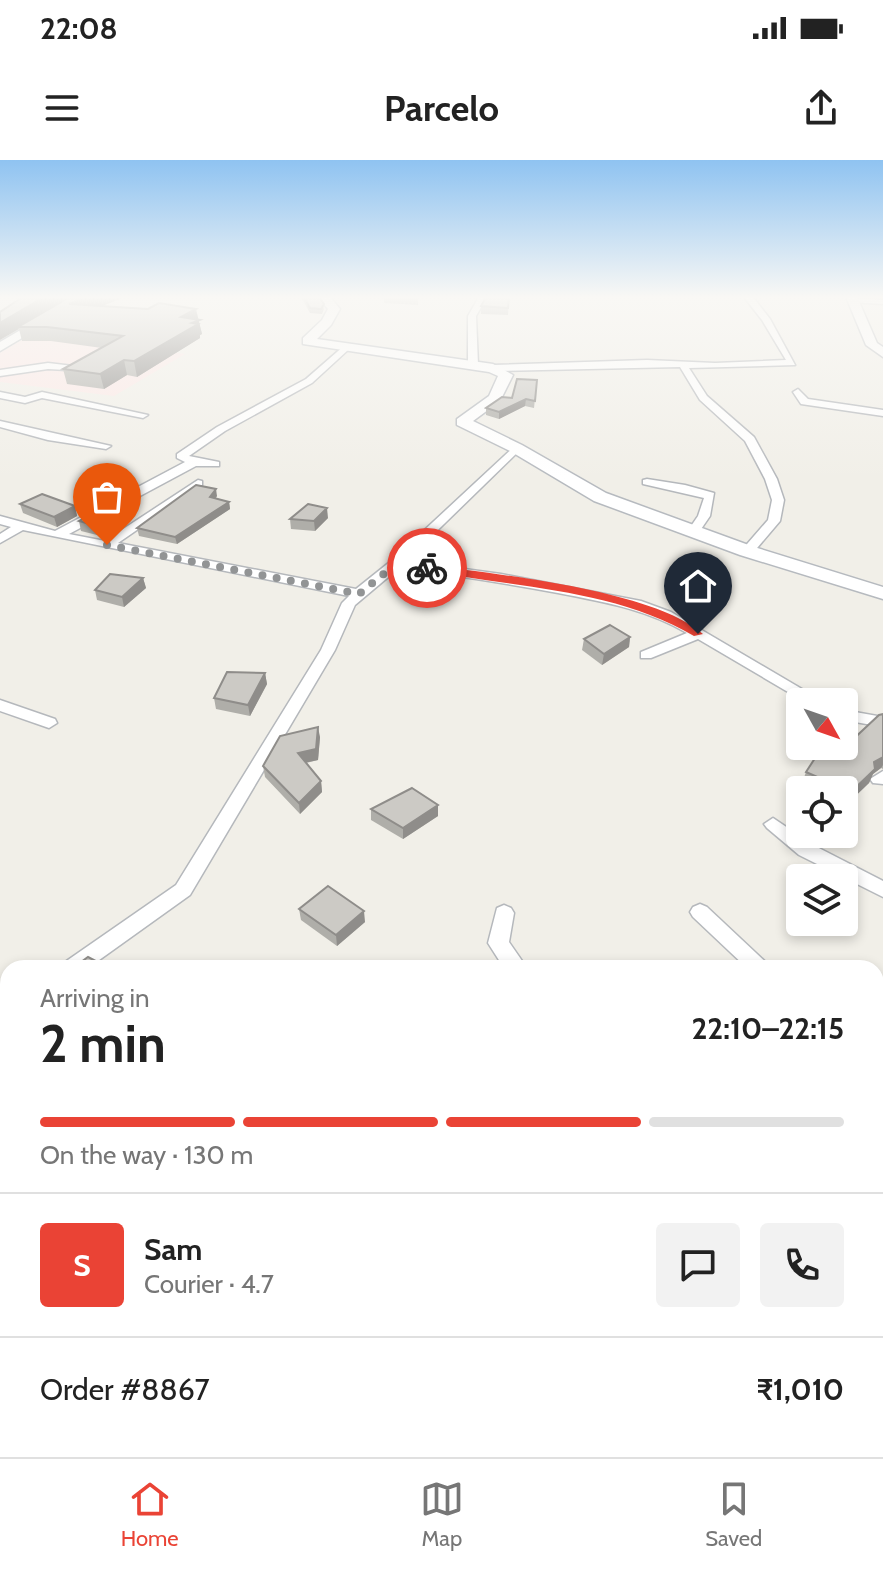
<!DOCTYPE html>
<meta charset="utf-8">
<style>
:root{--surface:#fff;--page:#f2f2f2;--text:#222;--muted:#767676;--line:#e0e0e0;--accent:#ea4335}
body{margin:0;font-family:Cabin,sans-serif;background:var(--page);color:var(--text);height:100vh;display:flex;flex-direction:column;font-size:30px;white-space:nowrap}
*{box-sizing:border-box;margin:0}
p{font-size:26px;color:var(--muted)}
.icon{flex:none;width:44px;height:44px;fill:none;stroke:currentColor;stroke-width:2;stroke-linecap:round;stroke-linejoin:round}
.map{position:relative;flex:1;overflow:hidden}
.details{position:absolute;left:0px;top:800px;width:884px;height:498px;display:flex;flex-direction:column;background:var(--surface);border-radius:24px 24px 0 0;box-shadow:0 4px 12px #0003}
.details>*{flex:none}
.needle{width:52px;rotate:130deg}
.buttons{position:absolute;left:786px;top:528px;display:grid;gap:16px}
.buttons a{display:grid;place-items:center;width:72px;height:72px;border-radius:8px;background:var(--surface);box-shadow:0 4px 12px #0003;font-size:40px}
.pin{position:absolute;display:grid;place-items:center;width:68px;height:68px;color:#fff;margin:-82px -34px;border-radius:50% 50% 50% 0;rotate:-45deg;box-shadow:0 0 8px #0007}
.pin .icon{rotate:45deg}
.courier{position:absolute;display:grid;place-items:center;width:80px;height:80px;margin:-40px;border:6px solid #ea4335;border-radius:50%;background:#fff;color:#222;box-shadow:0 2px 10px #0007}
.head em{font-style:normal;font-weight:700}
.head div{display:flex;flex-direction:column-reverse}
.head{display:flex;align-items:center;justify-content:space-between;height:136px;padding:0 40px}
h1{font-size:52px;font-weight:700;line-height:60px}
.bar{display:grid;grid-template-columns:repeat(4,1fr);gap:12px 8px;align-content:center;height:96px;padding:0 40px}
.bar i{height:10px;border-radius:6px;background:var(--line)}
.bar .active{background:var(--accent)}
.bar p{grid-column:span 4}
.line{display:flex;align-items:center;gap:20px;padding:0 40px;border-top:2px solid var(--line)}
.line div{flex:1}
.round{display:grid;place-items:center;flex:none;width:84px;height:84px;border-radius:8px;background:var(--page)}
.status{display:flex;justify-content:space-between;align-items:center;height:56px;padding:0 40px;background:var(--surface);direction:ltr}
.status svg{height:22px;fill:currentColor}
header{display:flex;justify-content:space-between;align-items:center;height:104px;padding:0 40px;background:var(--surface);font-size:36px;font-weight:700}
.menu{display:flex;justify-content:space-around;align-items:center;height:112px;border-top:2px solid var(--line);background:var(--surface);font-size:22px;color:var(--muted)}
.menu a{display:grid;justify-items:center;gap:4px}
.menu .active{color:var(--accent)}
.map>svg:first-child{display:block}
</style>
<div class="status"><b>22:08</b><svg viewBox="0 0 49 12"><path d="M0 12V9h3v3zM5 12V6h3v6zM10 12V3h3v9zM15 12V0h3v12zM26 1h20v11H26zM47 4h2v5h-2z"/></svg></div>
<header><svg class="icon" aria-label="menu" viewBox="0 0 24 24"><path d="M4 6h16M4 12h16M4 18h16"/></svg>Parcelo<svg class="icon" aria-label="share" viewBox="0 0 24 24"><path d="M12 15V3M7 8l5-5 5 5M5 13v7h14v-7"/></svg></header>
<div class="map">
<svg width="883" height="1297" viewBox="0 0 883 1297">
<rect width="100%" height="100%" fill="#f1efe8"/>
<!-- medical -->
<path fill="#fce8e6" d="M42 168 185 194 114 236 0 222V193Z"/>
<g fill="none" stroke-linecap="round" stroke-linejoin="round">
<!-- minor casing -->
<g stroke="#b5b8bc" stroke-width="3">
<g id="minor">
<path d="M479 137H487L476 156 478 205 473 208 468 205V156Z"/>
<path d="M744 137H753L770 159 795 205 689 208 707 236 754 277 777 319 784 340 780 361 752 394 741 391 768 360 772 340 765 319 745 281 700 240 680 207 493 211 488 208 493 205 647 200 715 203 786 200 762 160Z"/>
<path d="M852 138 883 140V144L849 142Z"/>
<path d="M345 185 348 190 312 223 225 271 189 296 219 302V306H196L69 374 105 381 198 320 202 321V325L118 383 356 429 391 401 516 285 520 286V290L406 401 501 414 641 441 671 452 824 542H805L698 479 651 498H641V492L687 473C646 449 604 442 558 433 505 423 452 415 399 408L355 445 335 490 190 735 88 808H61L65 802 176 725 321 490 342 443 349 436 23 370 0 383V374L11 367 0 364V356L55 371 185 302 177 298V294L217 267 306 219Z"/>
<path d="M48 203 90 208 85 211 48 209 0 216V210Z"/>
<path d="M798 229 808 239 883 250V256L801 244 793 232Z"/>
<path d="M0 232 25 237 42 232 148 255 143 258 42 238 25 243 0 238Z"/>
<path d="M0 261 111 286 106 289 48 280 0 267Z"/>
<path d="M647 319 685 325 714 333 710 356 697 375 687 372 698 356 704 338 643 324V320Z"/>
<path d="M0 540 55 559 57 563 49 568 0 551Z"/>
<path d="M844 550 883 557V567L844 560Z"/>
<path d="M800 567V578L793 577 791 573Z"/>
<path d="M883 611V624L873 623 870 619Z"/>
<path d="M773 658 813 685 883 721V737L799 695 767 668 764 664Z"/>
<path d="M700 744 707 747 772 808H747L693 757 690 752 693 747Z"/>
<path d="M504 745 511 748 514 753 509 782 527 808H504L488 783 497 748Z"/>
<path d="M883 878V898L876 901V881Z"/>
<path d="M876 955 883 957V983L876 981Z"/>
<path d="M883 1017V1046L876 1048V1019Z"/>
<path d="M2 1126 8 1129V1161L0 1164Z"/>
<path d="M8 1248V1282L0 1285V1251Z"/>
<path d="M566 1290H598L600 1297H569Z"/>
</g>
</g>
<!-- secondary casing -->
<g stroke="#b6babf" stroke-width="3">
<g id="secondary">
<path d="M77 137H91L0 191V182Z"/>
<path d="M318 137H330L340 149 331 165 317 179 493 204 513 215 500 241 473 261 522 285 606 333 754 387 883 427V439L740 395 594 341 510 291 457 265V259L489 236 498 216 489 212 303 184V178L322 160 328 149Z"/>
<path d="M846 137H857L877 183 883 187V197L866 185Z"/>
</g>
</g>
<!-- minor -->
<use href="#minor" fill="#fff" fill-rule="evenodd"/>
<!-- secondary -->
<use href="#secondary" fill="#fff" fill-rule="evenodd"/>
</g>
<!-- wall -->
<g fill="#afaea9">
<path d="M301 137H319L324 149 322 154 310 153Z"/>
<path d="M384 137H418V145L384 143Z"/>
<path d="M509 137 508 155 481 154V146Z"/>
<path d="M103 146 198 159 202 174 200 175V178L137 217 127 215 104 229 67 224 63 209 102 188 51 181H22L19 169 0 152Z"/>
<path d="M537 220 534 248 525 246 499 259 486 255V248L512 238Z"/>
<path d="M217 336 216 338 229 342 230 349 177 384 139 376 137 368Z"/>
<path d="M20 344 75 346 77 356 57 367 23 353Z"/>
<path d="M328 358 315 371 291 369 290 359Z"/>
<path d="M79 361 125 364 105 377 81 371Z"/>
<path d="M143 418 146 428 124 447 97 440 95 430Z"/>
<path d="M630 477 629 487 602 505 582 490 584 479Z"/>
<path d="M265 513 267 524 250 556 216 549 214 538Z"/>
<path d="M883 554V609L881 608 873 614 869 623 845 646H844V630H809L801 626 806 612 833 598Z"/>
<path d="M320 577 318 600 306 603 321 621 322 632 300 654 265 617 263 606Z"/>
<path d="M438 645V656L403 679 371 660V649Z"/>
<path d="M299 749 365 762 337 786 301 760Z"/>
<path d="M8 852V890L0 882V858Z"/>
<path d="M724 1290H766L759 1297H731Z"/>
</g>
<!-- shaded-wall -->
<g fill="#8f8d8a">
<path d="M44 137H70L18 167 19 169 0 180V163Z"/>
<path d="M87 137H125L72 158 69 144Z"/>
<path d="M196 149 202 174 200 175V178L137 217 134 201 181 157Z"/>
<path d="M124 200 127 215 104 229 100 214Z"/>
<path d="M526 239 525 246 499 259V252Z"/>
<path d="M216 329 217 336 211 344 210 337Z"/>
<path d="M229 342 230 349 177 384 175 377Z"/>
<path d="M75 346 77 356 57 367 54 357Z"/>
<path d="M327 348 328 358 315 371 314 361Z"/>
<path d="M123 354 125 364 105 377 103 368Z"/>
<path d="M143 418 146 428 124 447 122 437Z"/>
<path d="M630 477 629 487 602 505 604 494Z"/>
<path d="M265 513 267 524 250 556 248 545Z"/>
<path d="M318 567 320 577 318 600 299 604 298 593Z"/>
<path d="M883 597V605L881 608 873 614 869 623 845 646 851 632 874 602Z"/>
<path d="M321 621 322 632 300 654 299 643Z"/>
<path d="M438 645V656L403 679V668Z"/>
<path d="M364 751 365 762 337 786 336 775Z"/>
</g>
<!-- building -->
<g fill="#cccac5" stroke="#8f8d8a" stroke-width="2">
<path d="M23 137H44L0 163V152Z"/>
<path d="M70 137H87L69 144 148 149 159 143 196 149 181 157 200 160 192 163 198 164 134 201 124 200 100 214 63 209 123 176 47 167H18Z"/>
<path d="M304 137H319L324 144 321 149 310 148Z"/>
<path d="M486 137H509L508 148 481 146Z"/>
<path d="M517 219 537 220 535 241 526 239 499 252 486 248 502 237 512 238Z"/>
<path d="M196 325 216 329 210 337 229 342 175 377 137 368Z"/>
<path d="M42 334 75 346 54 357 20 344Z"/>
<path d="M308 344 327 348 314 361 290 359Z"/>
<path d="M102 349 123 354 103 368 79 361Z"/>
<path d="M110 414 143 418 122 437 95 430Z"/>
<path d="M610 465 630 477 604 494 584 479Z"/>
<path d="M227 512 265 513 248 545 214 538Z"/>
<path d="M883 554V597L874 602 875 609 851 632 806 612 819 592 833 598 879 555Z"/>
<path d="M318 567 316 589 298 593 321 621 299 643 263 606 280 576Z"/>
<path d="M412 628 438 645 403 668 371 649Z"/>
<path d="M328 726 364 751 336 775 299 749Z"/>
<path d="M88 797 109 808H73Z"/>
<path d="M8 852V883L0 875V858Z"/>
<path d="M226 1290H234L236 1297H218Z"/>
<path d="M743 1290H764L757 1297H750Z"/>
</g>
<!-- sky -->
<linearGradient id="sky" x2="0" y2="1"><stop stop-color="#8fc3f1"/><stop offset="0.43" stop-color="#f9f8f5"/><stop offset="1" stop-color="#f9f8f5" stop-opacity="0"/></linearGradient>
<rect width="883" height="319" fill="url(#sky)"/>
<!-- route -->
<path fill="#ea4335" d="M427 405C496 414 653 430 703 474L694 476C612 428 515 428 424 410Z"/>
<g fill="none" stroke-linecap="round" stroke-linejoin="round">
<!-- done -->
<path stroke="#929495" stroke-width="8" stroke-dasharray="0 14.4" d="M107 385 359 434 396 404 427 408"/>
</g>
</svg>
<div class="buttons">
<a><svg class="needle" viewBox="-14 -14 28 28"><path d="M0-13l5 13h-10z" fill="#e53935"/><path d="M0 13l5-13h-10z" fill="#767676"/></svg></a>
<a><svg class="icon" aria-label="locate" viewBox="0 0 24 24"><circle cx="12" cy="12" r="6"/><path d="M12 2v4M12 18v4M2 12h4M18 12h4"/></svg></a>
<a><svg class="icon" aria-label="layers" viewBox="0 0 24 24"><path d="M12 4l9 5-9 5-9-5zM3 14l9 5 9-5"/></svg></a>
</div>
<div class="pin" style="left:107px;top:385px;background:#ea580c"><svg class="icon" aria-label="bag" viewBox="0 0 24 24"><path d="M5 8h14l-1 12H6zM9 8a3 3 0 0 1 6 0"/></svg></div>
<div class="pin" style="left:698px;top:474px;background:#1f2937"><svg class="icon" aria-label="home" viewBox="0 0 24 24"><path d="M3 11l9-7 9 7M6 9v11h12V9"/></svg></div>
<div class="courier" style="left:427px;top:408px"><svg class="icon" aria-label="bike" viewBox="0 0 24 24"><circle cx="6" cy="16" r="4"/><circle cx="18" cy="16" r="4"/><path d="M6 16l4-8h5l3 8M10 8l3 8H6M13 5h3"/></svg></div>
<section class="details">
<div class="head"><div><h1>2 min</h1><p>Arriving in</p></div><em>22:10–22:15</em></div>
<div class="bar"><i class="active"></i><i class="active"></i><i class="active"></i><i></i><p>On the way · 130 m</p></div>
<div class="line" style="height:144px"><b class="round" style="background:var(--accent);color:#fff">S</b><div><b>Sam</b><p>Courier · 4.7</p></div><a class="round"><svg class="icon" aria-label="chat" viewBox="0 0 24 24"><path d="M4 5h16v11H9l-5 4z"/></svg></a><a class="round"><svg class="icon" aria-label="phone" viewBox="0 0 24 24"><path d="M5 4h4l2 5-3 2q2 4 5 5l2-3 5 2v4C11 20 4 13 5 4z"/></svg></a></div>
<div class="line" style="height:104px"><div>Order #8867</div><b>₹1,010</b></div>
</section>
</div>
<nav class="menu">
<a class="active"><svg class="icon" aria-label="home" viewBox="0 0 24 24"><path d="M3 11l9-7 9 7M6 9v11h12V9"/></svg>Home</a>
<a><svg class="icon" aria-label="map" viewBox="0 0 24 24"><path d="M3 6l6-2 6 2 6-2v14l-6 2-6-2-6 2zM9 4v14M15 6v14"/></svg>Map</a>
<a><svg class="icon" aria-label="saved" viewBox="0 0 24 24"><path d="M7 4h10v16l-5-4-5 4z"/></svg>Saved</a>
</nav>
